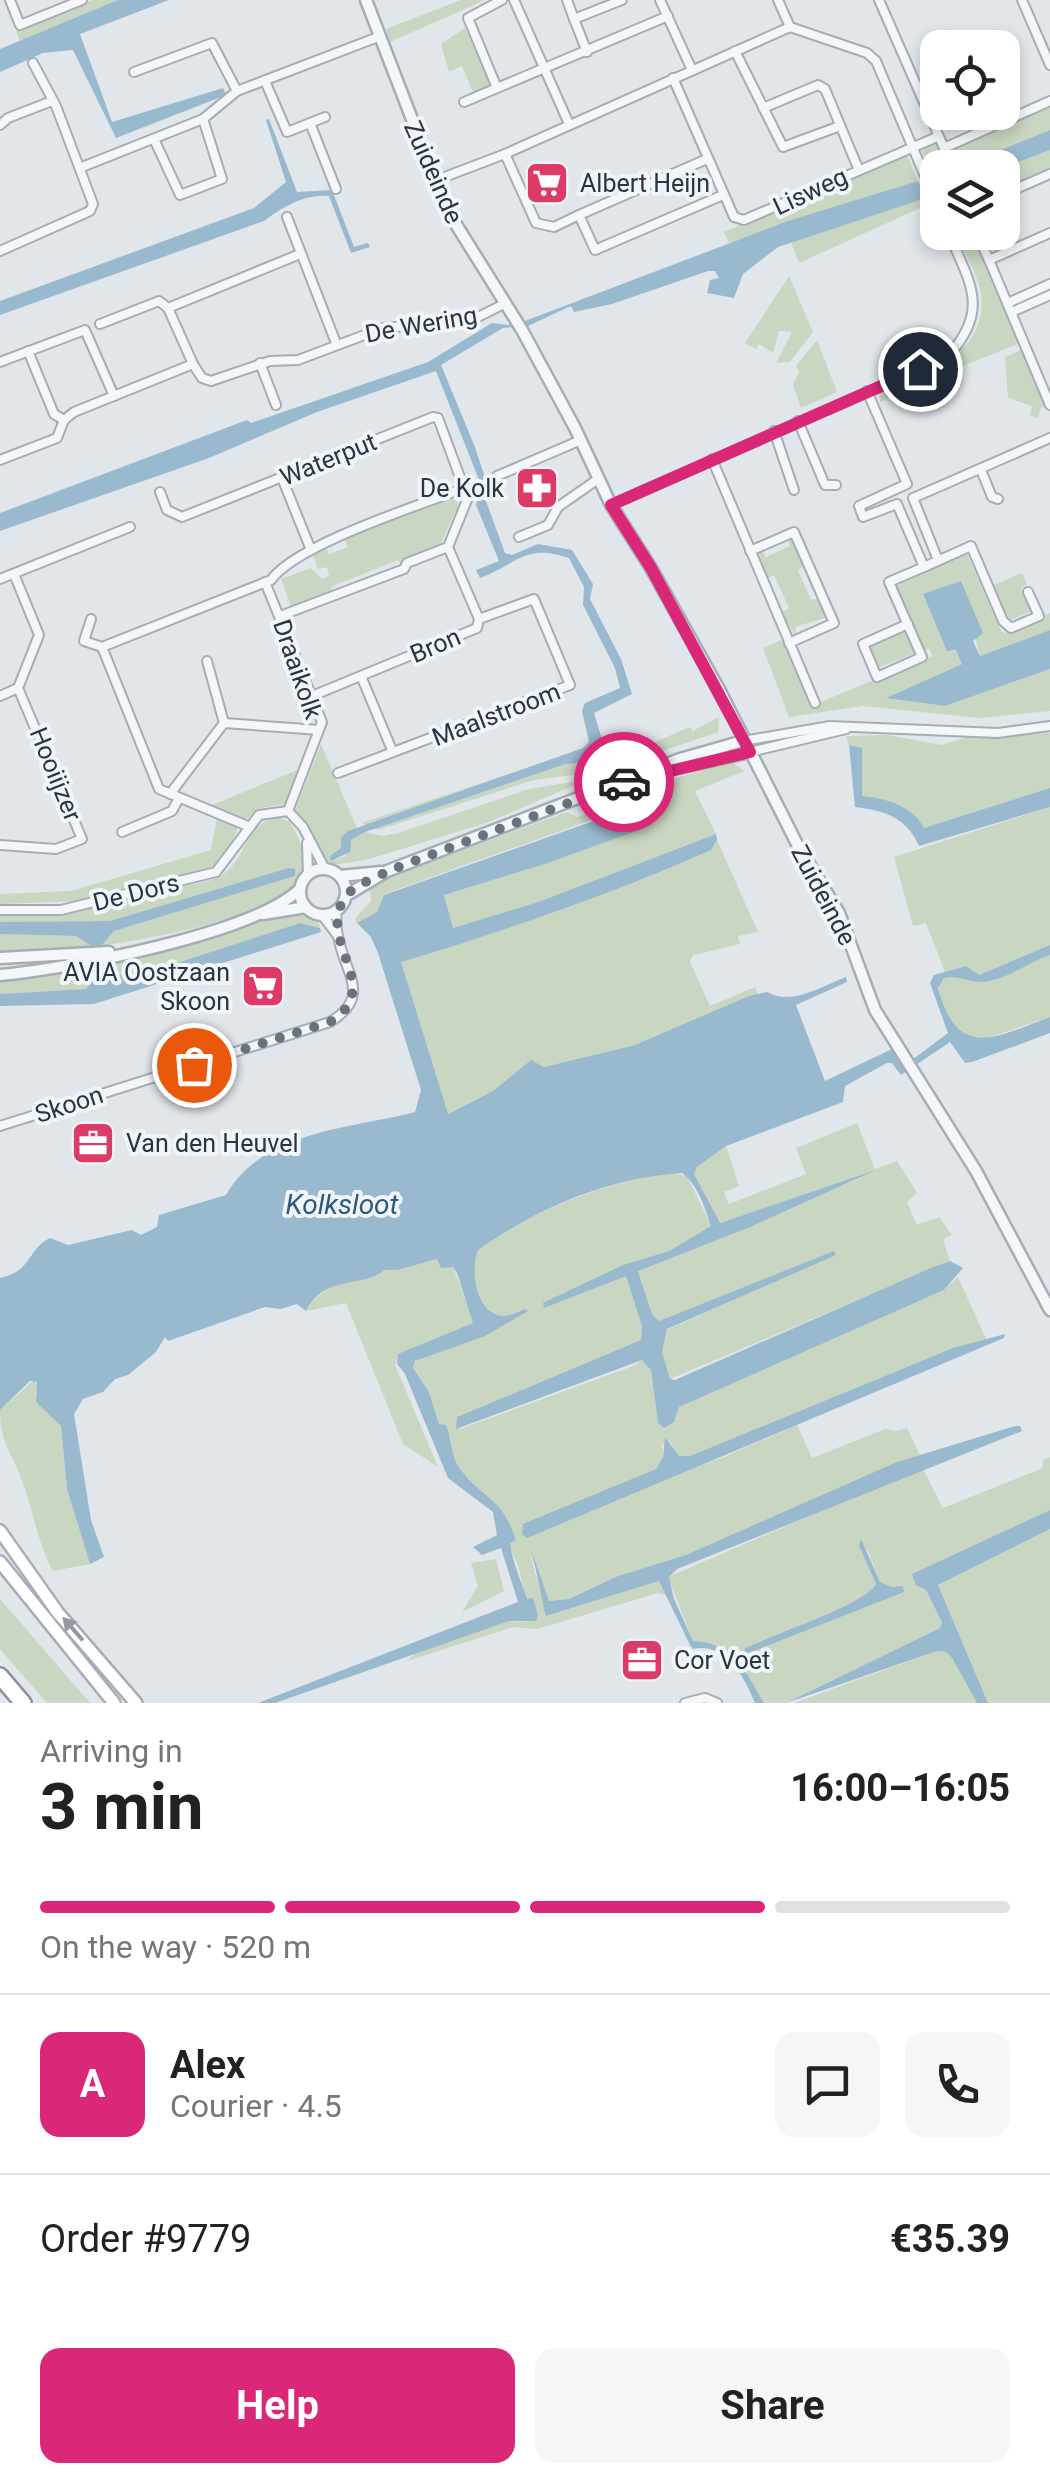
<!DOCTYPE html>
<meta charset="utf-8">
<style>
:root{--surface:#fff;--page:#f6f6f6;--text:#222;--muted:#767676;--line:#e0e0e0;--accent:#db2777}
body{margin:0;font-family:Roboto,sans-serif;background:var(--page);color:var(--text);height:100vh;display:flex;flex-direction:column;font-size:38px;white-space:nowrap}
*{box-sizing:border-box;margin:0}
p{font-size:32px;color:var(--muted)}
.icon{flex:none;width:55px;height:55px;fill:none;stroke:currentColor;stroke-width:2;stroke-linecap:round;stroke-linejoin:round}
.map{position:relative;height:1703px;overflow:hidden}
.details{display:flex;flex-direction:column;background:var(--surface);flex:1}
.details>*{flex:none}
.controls{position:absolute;left:920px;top:30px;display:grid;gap:20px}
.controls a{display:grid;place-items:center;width:100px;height:100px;border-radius:20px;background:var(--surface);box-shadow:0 5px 15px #0003;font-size:50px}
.pin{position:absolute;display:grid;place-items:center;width:85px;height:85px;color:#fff;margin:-42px;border:5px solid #fff;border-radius:50%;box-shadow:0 2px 10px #0007}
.courier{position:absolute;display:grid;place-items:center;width:100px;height:100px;margin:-50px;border:8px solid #db2777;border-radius:50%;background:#fff;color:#222;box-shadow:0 2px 12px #0007}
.headline em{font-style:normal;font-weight:700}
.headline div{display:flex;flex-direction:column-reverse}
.headline{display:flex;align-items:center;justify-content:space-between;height:170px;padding:0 40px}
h1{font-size:65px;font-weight:700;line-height:75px}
.bar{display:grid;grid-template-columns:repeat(4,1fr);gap:15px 10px;align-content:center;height:120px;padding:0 40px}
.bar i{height:12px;border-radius:8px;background:var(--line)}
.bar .selected{background:var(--accent)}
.bar p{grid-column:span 4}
.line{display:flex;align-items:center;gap:25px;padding:0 40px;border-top:2px solid var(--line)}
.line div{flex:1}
.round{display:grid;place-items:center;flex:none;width:105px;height:105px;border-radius:20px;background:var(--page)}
.action{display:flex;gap:20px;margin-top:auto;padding:20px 40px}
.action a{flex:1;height:115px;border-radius:20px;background:var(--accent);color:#fff;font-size:40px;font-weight:700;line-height:115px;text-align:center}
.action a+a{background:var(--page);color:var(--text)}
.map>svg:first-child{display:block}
</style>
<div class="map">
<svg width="1050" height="1703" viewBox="0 0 1050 1703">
<rect width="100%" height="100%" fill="#e1e6eb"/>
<!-- green -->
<g fill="#c9d6c1" fill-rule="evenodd">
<path d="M93 0H118L20 41 16 31Z"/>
<path d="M461 0H485L390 42 386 29Z"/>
<path d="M465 28 491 86 474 94 462 66 449 72 441 44Z"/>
<path d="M1050 105V130L959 167 938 168 937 175 933 177 922 151 934 142 945 151Z"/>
<path d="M1050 150V169L1003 190V168Z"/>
<path d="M906 153 918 181 729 243 724 232Z"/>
<path d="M926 198 929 204 799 263 791 242Z"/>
<path d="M962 233H973L1020 343 953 370 944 408 929 405 926 400 921 403 911 390 880 402 879 394C924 374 993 353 980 289 976 272 965 254 958 238Z"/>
<path d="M789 276 813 332 790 362 776 363 792 332 779 331 773 353 759 344 756 349 745 343Z"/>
<path d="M817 340 837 392 801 408 793 385 799 372 796 366Z"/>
<path d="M1023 349 1048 408 1041 407 1038 418 1030 416 1032 406 1008 398 1005 357Z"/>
<path d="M456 496 458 506 439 547 405 560 402 565 398 560 331 587 332 594 327 592 292 608 281 579 311 568 322 579 329 576 327 567 318 569 313 555 326 547 329 554 348 547 345 539Z"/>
<path d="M788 540 793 541 805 565 798 570 811 600 819 598 827 617 795 627 796 636 782 613 789 608 774 575 768 578 759 553 762 551 766 557 790 546Z"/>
<path d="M963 554H967L1001 631 1005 633 1050 613V630L980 656 961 581 923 595 950 651H958L962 664 886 698 945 706 1050 669V711L979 718 863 706 789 717 763 648 782 640 811 706 932 656 930 649 923 650 895 587Z"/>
<path d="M1022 573 1027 584 1021 588 1031 611 1009 621 994 585Z"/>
<path d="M904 628 915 653 877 668 867 645Z"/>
<path d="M719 717 718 732 604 771 534 780 378 830 361 823 554 759C595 777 651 742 690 727L693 731Z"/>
<path d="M1050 733V788L923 829 905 807 862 796V748L849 745 846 736 887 735 942 745 964 738Z"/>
<path d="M321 744 357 828 341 838V848L331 861 346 856 351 840 365 832 383 836 398 833 529 789 589 779 489 822 366 860 333 865 322 856 295 811Z"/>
<path d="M732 762 744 771 695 791 716 834 541 901 453 928 444 895 545 864 647 803H639L384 894 377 912 357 923 355 918 371 901 370 888 392 876 567 812 577 817 609 805 610 797Z"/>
<path d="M300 769 285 804 260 808 246 819 212 805Z"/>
<path d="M1050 807V945L979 975 961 967 945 972 926 923 913 926 894 857Z"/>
<path d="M217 818 238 827 230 850 214 866 80 901 0 904V894L71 891 211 850Z"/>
<path d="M280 818 290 822C298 837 309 856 302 873 285 917 145 939 101 946L114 931 295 876V869L110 921 0 922V915C63 918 117 904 177 888 190 884 211 883 222 875 247 860 245 819 280 818Z"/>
<path d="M717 840 758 932 738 936 740 944 693 955 690 962 710 1006 755 987 758 994 635 1045 544 1067 531 1060 493 1091 447 1114 400 962C506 930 610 895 711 850Z"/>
<path d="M301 914 319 923 320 928 300 923 134 977 101 971 86 989 0 994V979L100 967 259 922Z"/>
<path d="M0 934 77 936 93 947 80 951 0 954Z"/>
<path d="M1050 955V1017L978 1041C955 1032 932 1004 941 978L958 975 984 982Z"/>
<path d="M857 1123 875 1169 897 1161 917 1193 907 1202 917 1225 939 1217 952 1235 943 1239 950 1261 670 1379 662 1352 667 1330 835 1254 833 1252 659 1321 652 1314 638 1270 865 1176 719 1223 694 1174 697 1167 726 1146 739 1186 724 1192 729 1204 806 1174 796 1148Z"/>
<path d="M672 1173 687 1176 711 1226 669 1251 623 1265 544 1307 626 1275 642 1326 641 1340 457 1417 460 1429 636 1365 642 1359 651 1370 658 1423 673 1416 678 1407 944 1290 958 1277 987 1341 953 1348 690 1456H679L670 1442 662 1445 663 1457 656 1469 520 1527 722 1458 797 1425 812 1458 885 1429 895 1431 907 1428 920 1455 686 1555 618 1576 569 1599 549 1601 530 1554 547 1616 659 1581 667 1595 658 1593 537 1629 513 1627 407 1661 417 1652 509 1621 526 1622C527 1602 523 1585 518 1566 515 1557 511 1553 509 1543L516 1539C503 1501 483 1498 461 1470 450 1456 452 1439 446 1425L439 1424 429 1392 413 1368 415 1362 525 1309C517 1312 508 1317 501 1316 475 1310 470 1269 477 1250 538 1209 600 1183 672 1173Z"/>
<path d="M437 1259 453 1267 474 1323 399 1354 395 1365 438 1467 403 1444 346 1303 306 1311C326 1273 397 1270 437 1259Z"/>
<path d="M34 1380 38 1387 35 1393 61 1426 67 1489 90 1564 53 1571C38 1543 34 1515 24 1486 14 1455 0 1445 0 1410Z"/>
<path d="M1050 1457V1510L912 1574 926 1590 942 1624 940 1628 786 1703H764C746 1672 734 1641 693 1641L668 1577 902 1476 923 1469 943 1508 1043 1468V1460ZM859 1546 868 1551 880 1582 892 1587 894 1594 746 1653 744 1649C773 1633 862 1607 876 1584Z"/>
<path d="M1050 1529V1703H988L938 1585Z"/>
<path d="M496 1559 504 1591 462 1612 478 1586 471 1563Z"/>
<path d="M0 1599 90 1703H47L0 1649Z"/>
<path d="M937 1651 946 1652 952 1658 977 1703H794Z"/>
</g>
<!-- water -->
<g fill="#99b9ce">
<path d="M118 0H169L80 34 112 122 223 88 226 95 116 138 73 50 43 53 0 72V49Z"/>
<path d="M269 119 297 192 332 190 354 247 368 243 370 247 351 253 329 196C304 194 283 207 264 221L0 315V301L254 208 286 182 266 120Z"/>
<path d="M1050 130V150L1003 168 959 167Z"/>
<path d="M918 181 926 198 778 247 743 274 734 298 707 293 710 280 719 278 715 271H708L612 304 574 312 571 306 528 326 503 328 441 365 475 447 488 487 486 501 505 553 512 555 538 544 572 550 593 584 590 599 621 659 632 694 594 713 608 759 603 762 565 764 365 832 351 840 350 852 331 861 330 856 341 848V838L348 831 583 748 589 742 582 711 585 703 620 688 615 668 583 605 584 587 569 558C525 543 519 563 480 578L476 570 499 561 476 505 481 485 436 371 317 412 209 458 0 531V513L247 420 251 423 428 362 492 323 508 325 525 321 788 221Z"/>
<path d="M961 581 983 633 973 641 980 656 1050 630V669L945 706 886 698 962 664 956 650 947 651 923 594Z"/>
<path d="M849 745 862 748V796C887 799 912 805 924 828L1050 788V807L919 846C906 817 886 811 855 807Z"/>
<path d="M647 802 653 806 652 819 644 828 545 864 444 895 453 928 541 901 716 834 717 840 711 850C610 895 507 930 401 962L448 1114 493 1091 531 1060 544 1067 635 1045 749 996 767 992C791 1006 821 987 846 977L847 982 796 1005 825 1081 892 1049 904 1066 948 1033 930 983 934 975 966 966 979 975 1050 945V955C1029 962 1004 981 982 982 968 982 959 975 944 978L938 988C958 1062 996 1037 1050 1017V1033L972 1062 965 1063 950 1042 901 1075 892 1063H887L845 1086 843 1102 726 1146 697 1167 694 1174 720 1223 876 1170 750 1227 638 1271 652 1314 659 1321 834 1251 836 1255 667 1329 662 1352 670 1379 675 1380 931 1268 950 1261 963 1268 944 1290 679 1407 674 1422 664 1428 658 1423 651 1370 642 1360 456 1429 457 1417 641 1340 642 1326 626 1276 544 1308 543 1303 623 1265 669 1251 711 1226C705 1207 697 1184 682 1173 607 1178 538 1208 478 1250 470 1269 475 1311 501 1316 508 1317 518 1312 525 1309L528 1311 485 1336 415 1361 413 1368 429 1392 439 1424 446 1425C452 1438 450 1456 461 1470 484 1500 502 1497 516 1540L510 1543C512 1560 521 1581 527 1599L533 1598 538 1616 536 1621H509L275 1703H258L518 1602 501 1548 482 1555 473 1547 497 1535 493 1512 448 1478 405 1374 397 1364 398 1354 473 1323 457 1273 453 1267 441 1268 437 1259 397 1270H384C362 1289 326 1273 306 1311L297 1304 281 1309 265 1307 168 1341 165 1337 156 1352 128 1375 115 1379 103 1392 83 1399 74 1414 91 1520 104 1557 90 1564 67 1489 61 1426 36 1402 37 1382 30 1381 0 1410V1278C33 1271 27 1249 50 1238L68 1245 132 1230 141 1235 157 1227 159 1215 226 1195C264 1129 352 1129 415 1112L421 1090 378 953 371 937 357 923 377 912 384 895Z"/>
<path d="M289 868 295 869V876L114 931 101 946 93 947 76 936 0 934V922L110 921Z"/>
<path d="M300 923 320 928 321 932 94 1004 0 1006V994L86 989 101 971 134 977Z"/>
<path d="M1005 1334 1004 1338 527 1538 522 1534 523 1524 656 1469 663 1457 665 1437 679 1456H690L953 1348Z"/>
<path d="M1015 1426H1020L1022 1431 677 1569 669 1577 674 1599 693 1641C734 1642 746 1672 764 1703H755C744 1677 727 1642 693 1649L690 1645 659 1581 546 1616 545 1613 532 1552 549 1601 569 1599 618 1576 686 1555 897 1462Z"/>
<path d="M1050 1510V1529L938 1585 988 1703H977L952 1658 946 1652 937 1651 786 1703 940 1628 942 1623 926 1590 916 1585 912 1574Z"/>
<path d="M861 1539 880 1582 892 1587 903 1586 904 1592 746 1654 744 1649C772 1634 863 1606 876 1584L859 1546Z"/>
</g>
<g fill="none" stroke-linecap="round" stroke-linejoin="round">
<!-- minor casing -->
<g stroke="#a5adb6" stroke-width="12">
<g id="minor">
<path d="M10 0 20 25 82 0"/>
<path d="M514 0 569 124"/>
<path d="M567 0 574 19 622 0"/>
<path d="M660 0 692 70"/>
<path d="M778 0 790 27"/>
<path d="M879 0 944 148 1050 101"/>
<path d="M1022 0 1050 65"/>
<path d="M574 19 587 52"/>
<path d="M735 51 783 147 840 126"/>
<path d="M134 72 212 43 237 91"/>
<path d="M673 78 734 217 744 220 937 137"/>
<path d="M265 81 287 132 310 123 336 189"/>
<path d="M497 88 468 18 502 0"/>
<path d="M464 102 668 16"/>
<path d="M763 108 818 85 825 89 858 168"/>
<path d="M310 123 325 117"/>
<path d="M0 125 8 118 52 101"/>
<path d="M154 139 180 195 222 179 203 119"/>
<path d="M505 154 536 223 554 227 579 215"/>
<path d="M707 159 579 215 595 250 723 195"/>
<path d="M82 167 203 119 237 91 378 37"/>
<path d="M434 181 505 154 790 27 867 53 876 61 938 207"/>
<path d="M1002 195 1050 174"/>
<path d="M287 217 336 343"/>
<path d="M976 232 989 260"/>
<path d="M1050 233 989 260 1050 405"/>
<path d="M0 251 90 211 93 204 56 106 33 63"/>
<path d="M1008 303 1050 284"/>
<path d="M1012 312 1050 295"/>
<path d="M100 324 159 301 168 308"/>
<path d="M28 351 54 414 64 420"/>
<path d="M0 362 85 330 114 396"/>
<path d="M260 363 276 405"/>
<path d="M193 364 168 308 300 254"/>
<path d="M867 391 907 484 859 506 863 517 897 504 924 567 889 582 922 657 877 677 863 644 908 624"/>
<path d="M798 421 825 485H836"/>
<path d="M774 431 794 490"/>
<path d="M712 459 815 703"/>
<path d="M0 460 57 438 64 420 74 412 193 364 202 378 211 381 270 361 298 360 383 328 470 321 506 303"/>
<path d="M981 470 992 497 998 499"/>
<path d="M497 476 581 440"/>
<path d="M282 478 311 550"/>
<path d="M160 492 167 510 182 517 433 417 438 418 464 488"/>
<path d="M611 505 947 357C991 310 970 283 948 232"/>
<path d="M519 537 548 525 558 507 598 479"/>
<path d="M750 551 794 532 834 623 789 643"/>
<path d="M938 560 913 498 1050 438"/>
<path d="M924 567 971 546 1003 621 1011 628 1039 616 1028 592"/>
<path d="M0 579 130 527"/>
<path d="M91 619 84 641 102 647 271 580C297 544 418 506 464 488L467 500 448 547 407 563 404 569 280 616"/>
<path d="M102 647 159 789 250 827 259 815 288 811 322 722 265 582"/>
<path d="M207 661 224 723"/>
<path d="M361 676 392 750"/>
<path d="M0 696 18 688 39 635 14 574"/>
<path d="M312 696 477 628 479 619 448 547"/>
<path d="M743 741 830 726 998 733 1050 726"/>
<path d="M750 752 846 729"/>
<path d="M338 773 570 685 534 599 479 619"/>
<path d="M170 794 224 723 319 730"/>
<path d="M288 811 303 827 325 869"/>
<path d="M122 832 172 811 179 798"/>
<path d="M307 843 308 874"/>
<path d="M0 845 56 849 82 839 18 688"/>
<path d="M0 910H61L216 872 250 827"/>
<path d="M322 915 338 936"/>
<path d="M0 1126 330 1022C373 996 344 973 338 936 336 928 337 920 336 912"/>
<path d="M685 1703 705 1698 717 1703"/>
</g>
</g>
<!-- tertiary casing -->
<g stroke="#a5adb6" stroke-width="15">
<g id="tertiary">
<path d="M366 0 447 210 522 330 575 428 611 505 651 568 721 693 798 846 839 913 875 1010 976 1171 1050 1310"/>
<path d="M668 770 750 752"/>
<circle cx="323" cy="892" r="23"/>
<path d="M340 876 381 872"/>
<path d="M347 895 387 871 680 759 743 741"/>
<path d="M263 914 306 907"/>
<path d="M0 958 109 952"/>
<path d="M0 975C67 969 253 934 300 889"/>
</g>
</g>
<!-- secondary casing -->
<g stroke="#a5adb6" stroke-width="16">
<g id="secondary">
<path d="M0 1531 58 1613 136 1703"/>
<path d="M0 1562 114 1703"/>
</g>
</g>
<!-- motorway casing -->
<g stroke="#8795a3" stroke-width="20">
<path id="motorway" d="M0 1676 23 1703"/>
</g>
<!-- minor -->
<use href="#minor" stroke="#f4f6f9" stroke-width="8"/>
<!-- tertiary -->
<use href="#tertiary" stroke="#f4f6f9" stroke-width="10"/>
<!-- secondary -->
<use href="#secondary" stroke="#fff" stroke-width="11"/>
<!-- motorway -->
<use href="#motorway" stroke="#fff" stroke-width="15"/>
</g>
<!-- one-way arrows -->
<defs><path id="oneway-solid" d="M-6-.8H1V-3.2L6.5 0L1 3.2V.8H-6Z" transform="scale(2.5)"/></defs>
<use fill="#939aa2" href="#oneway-solid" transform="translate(73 1629) rotate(-131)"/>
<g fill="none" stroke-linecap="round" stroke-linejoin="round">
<!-- done -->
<path stroke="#68737e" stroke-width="10" stroke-dasharray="0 18" d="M194 1065 330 1022C388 987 312 939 347 895 355 885 376 878 388 871L624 782"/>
<!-- route -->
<path stroke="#db2777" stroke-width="12" d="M624 782 750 752 651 568 611 505 920 369"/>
</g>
<!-- icons -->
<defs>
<g id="supermarket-square" transform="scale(2.25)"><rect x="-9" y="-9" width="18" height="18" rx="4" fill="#db3b66" stroke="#f1f5f8"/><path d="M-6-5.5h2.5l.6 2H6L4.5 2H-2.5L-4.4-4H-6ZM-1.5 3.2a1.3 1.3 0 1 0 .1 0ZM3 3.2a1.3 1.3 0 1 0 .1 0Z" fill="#fff"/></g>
<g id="pharmacy-square" transform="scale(2.25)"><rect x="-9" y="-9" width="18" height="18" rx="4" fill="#db3b66" stroke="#f1f5f8"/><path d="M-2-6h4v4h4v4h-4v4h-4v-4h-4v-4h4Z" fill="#fff"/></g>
<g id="office-square" transform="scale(2.25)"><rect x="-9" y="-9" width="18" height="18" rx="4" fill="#db3b66" stroke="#f1f5f8"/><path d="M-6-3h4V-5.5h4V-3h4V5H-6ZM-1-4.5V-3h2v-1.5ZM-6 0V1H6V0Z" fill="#fff"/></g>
</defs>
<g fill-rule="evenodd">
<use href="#supermarket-square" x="547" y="183"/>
<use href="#pharmacy-square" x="537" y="488"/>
<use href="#supermarket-square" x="263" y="986"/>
<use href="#office-square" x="93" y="1143"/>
<use href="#office-square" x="642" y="1660"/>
</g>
<g text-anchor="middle" stroke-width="8" stroke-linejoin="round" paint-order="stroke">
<!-- street labels -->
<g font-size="25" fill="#273544" stroke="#f1f5f8">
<text transform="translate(434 172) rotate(66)" y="9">Zuideinde</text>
<text transform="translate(810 191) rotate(-25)" y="9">Lisweg</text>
<text transform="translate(421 324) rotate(-10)" y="9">De Wering</text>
<text transform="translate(328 459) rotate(-22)" y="9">Waterput</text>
<text transform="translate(435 645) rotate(-23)" y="9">Bron</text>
<text transform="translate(298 669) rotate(71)" y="9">Draaikolk</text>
<text transform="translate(496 714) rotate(-21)" y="9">Maalstroom</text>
<text transform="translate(56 774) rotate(68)" y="9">Hooiijzer</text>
<text transform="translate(136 892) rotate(-14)" y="9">De Dors</text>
<text transform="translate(824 895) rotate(62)" y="9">Zuideinde</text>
<text transform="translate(69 1104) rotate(-18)" y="9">Skoon</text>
</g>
<!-- poi labels -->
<g font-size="25" fill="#273544" stroke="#f1f5f8" text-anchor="start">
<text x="580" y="192">Albert Heijn</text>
<text x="504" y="497" text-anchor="end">De Kolk</text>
<text x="230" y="981" text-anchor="end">AVIA Oostzaan<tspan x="230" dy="29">Skoon</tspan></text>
<text x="126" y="1152">Van den Heuvel</text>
<text x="674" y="1669">Cor Voet</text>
</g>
<!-- water labels -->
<g font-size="28" font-style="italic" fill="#2d5a7c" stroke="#f1f5f8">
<text x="342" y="1214">Kolksloot</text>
</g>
</g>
</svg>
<div class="controls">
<a><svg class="icon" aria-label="locate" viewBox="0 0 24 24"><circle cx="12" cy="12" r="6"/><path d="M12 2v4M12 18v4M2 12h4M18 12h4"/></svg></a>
<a><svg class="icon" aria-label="layers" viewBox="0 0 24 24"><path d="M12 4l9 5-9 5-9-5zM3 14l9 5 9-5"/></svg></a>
</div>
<div class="pin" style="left:194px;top:1065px;background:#ea580c"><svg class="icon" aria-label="bag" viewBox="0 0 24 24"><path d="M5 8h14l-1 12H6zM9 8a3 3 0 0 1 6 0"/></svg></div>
<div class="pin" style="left:920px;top:369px;background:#1f2937"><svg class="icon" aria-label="home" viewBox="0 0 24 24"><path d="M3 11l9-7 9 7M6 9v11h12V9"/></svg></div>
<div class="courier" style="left:624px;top:782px"><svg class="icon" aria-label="car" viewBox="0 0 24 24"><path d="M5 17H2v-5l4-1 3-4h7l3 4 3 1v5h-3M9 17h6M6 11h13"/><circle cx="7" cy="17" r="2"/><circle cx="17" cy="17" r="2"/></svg></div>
</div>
<section class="details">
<div class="headline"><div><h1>3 min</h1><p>Arriving in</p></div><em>16:00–16:05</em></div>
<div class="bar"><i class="selected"></i><i class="selected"></i><i class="selected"></i><i></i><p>On the way · 520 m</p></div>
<div class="line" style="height:180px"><b class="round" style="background:var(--accent);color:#fff">A</b><div><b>Alex</b><p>Courier · 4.5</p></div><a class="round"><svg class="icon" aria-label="chat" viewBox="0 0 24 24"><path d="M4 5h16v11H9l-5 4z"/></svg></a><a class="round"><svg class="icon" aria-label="phone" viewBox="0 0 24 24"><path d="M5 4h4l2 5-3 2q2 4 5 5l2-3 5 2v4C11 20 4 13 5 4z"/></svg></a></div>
<div class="line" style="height:130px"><div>Order #9779</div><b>€35.39</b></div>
<div class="action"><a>Help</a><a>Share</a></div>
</section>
